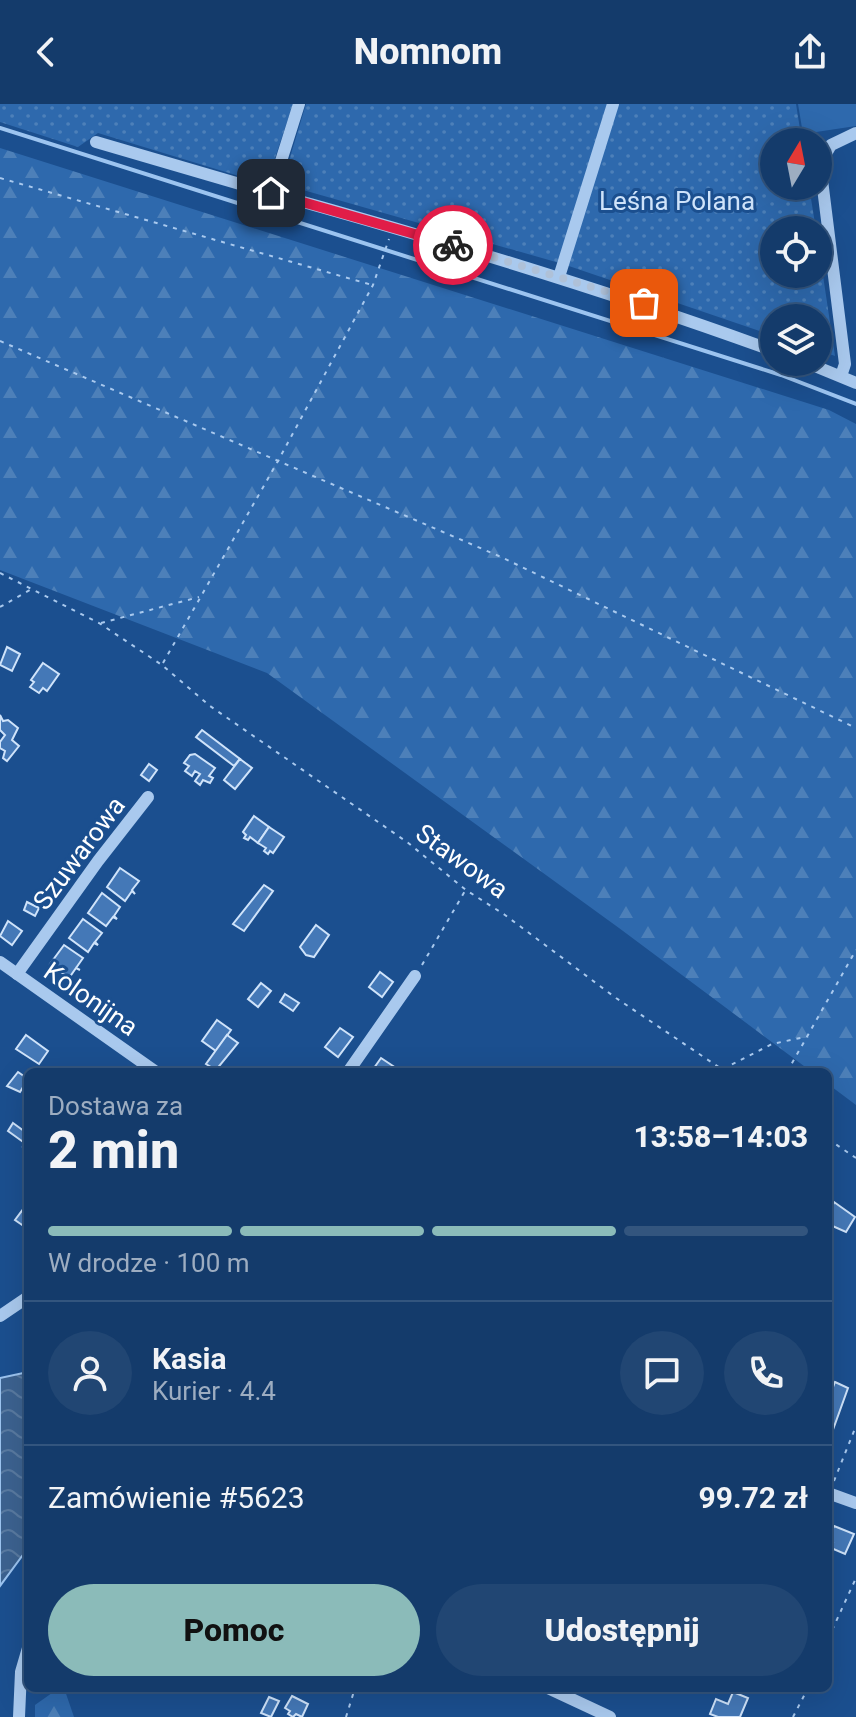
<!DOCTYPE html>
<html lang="pl">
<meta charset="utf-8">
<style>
:root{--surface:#143b6b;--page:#214673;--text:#f1f3f6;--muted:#9dadc1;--line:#33557e;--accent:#8bbbb9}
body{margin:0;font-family:Roboto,sans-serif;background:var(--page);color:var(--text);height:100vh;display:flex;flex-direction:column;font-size:30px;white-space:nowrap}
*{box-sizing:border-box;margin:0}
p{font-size:26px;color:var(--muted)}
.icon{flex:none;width:44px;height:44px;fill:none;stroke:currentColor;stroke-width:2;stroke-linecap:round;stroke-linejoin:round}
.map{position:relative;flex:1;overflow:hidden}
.sheet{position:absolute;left:24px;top:964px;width:808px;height:624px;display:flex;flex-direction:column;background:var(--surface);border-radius:12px;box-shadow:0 8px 32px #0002,0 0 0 2px var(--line)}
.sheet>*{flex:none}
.needle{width:52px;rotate:10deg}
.fabs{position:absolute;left:760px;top:24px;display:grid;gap:16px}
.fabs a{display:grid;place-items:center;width:72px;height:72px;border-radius:50%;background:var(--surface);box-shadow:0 8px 32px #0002,0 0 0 2px var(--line);font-size:40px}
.pin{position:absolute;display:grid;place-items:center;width:68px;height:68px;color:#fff;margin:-34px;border-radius:16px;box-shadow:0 4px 12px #0006}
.courier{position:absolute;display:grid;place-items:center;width:80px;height:80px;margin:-40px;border:6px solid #e11d48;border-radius:50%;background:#fff;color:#222;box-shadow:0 2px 10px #0007}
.headline em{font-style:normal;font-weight:800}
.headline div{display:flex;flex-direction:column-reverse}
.headline{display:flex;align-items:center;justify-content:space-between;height:136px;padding:0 24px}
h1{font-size:52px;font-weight:800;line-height:60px}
.bar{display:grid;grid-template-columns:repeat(4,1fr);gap:12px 8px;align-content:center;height:96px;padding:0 24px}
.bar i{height:10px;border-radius:6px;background:var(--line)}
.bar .selected{background:var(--accent)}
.bar p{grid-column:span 4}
.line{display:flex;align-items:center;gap:20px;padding:0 24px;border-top:2px solid var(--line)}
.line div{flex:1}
.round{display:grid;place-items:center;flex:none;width:84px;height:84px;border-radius:42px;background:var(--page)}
.cta{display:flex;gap:16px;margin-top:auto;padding:16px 24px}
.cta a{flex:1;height:92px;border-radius:48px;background:var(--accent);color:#111;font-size:32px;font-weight:800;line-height:92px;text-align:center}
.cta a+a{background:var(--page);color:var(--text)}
header{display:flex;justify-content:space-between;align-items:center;height:104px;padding:0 24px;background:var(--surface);font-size:36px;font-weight:800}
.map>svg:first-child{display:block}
</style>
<header><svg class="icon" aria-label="back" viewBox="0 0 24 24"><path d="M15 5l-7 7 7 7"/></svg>Nomnom<svg class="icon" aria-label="share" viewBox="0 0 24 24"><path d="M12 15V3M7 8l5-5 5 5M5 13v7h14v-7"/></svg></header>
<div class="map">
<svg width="856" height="1613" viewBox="0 0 856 1613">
<defs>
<pattern id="forest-firs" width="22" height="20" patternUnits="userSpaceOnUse" patternTransform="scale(2)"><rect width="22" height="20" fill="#2e69ad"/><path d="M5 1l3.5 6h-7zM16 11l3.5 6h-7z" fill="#4d80b9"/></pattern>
<pattern id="garden-dots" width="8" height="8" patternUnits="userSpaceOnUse" patternTransform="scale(2)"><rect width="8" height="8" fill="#2e69ad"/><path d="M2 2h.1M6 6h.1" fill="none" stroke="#4d80b9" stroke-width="1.8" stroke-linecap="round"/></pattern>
<pattern id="water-waves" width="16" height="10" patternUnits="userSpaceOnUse" patternTransform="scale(2)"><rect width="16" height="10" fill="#3c6290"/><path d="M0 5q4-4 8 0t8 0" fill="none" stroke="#597aa1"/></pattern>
</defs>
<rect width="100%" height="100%" fill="#1b4f8f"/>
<!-- grass -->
<path fill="#2e69ad" d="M798 0H856V22L803 30Z"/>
<!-- forest -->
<g fill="url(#forest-firs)">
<path d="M0 44 829 306 856 320V1001L828 980V968H812L619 824 267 569 0 466Z"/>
<path d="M59 1584H64L74 1613H35V1601Z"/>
</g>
<!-- garden -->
<g fill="url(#garden-dots)">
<path d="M0 0H293L270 69 262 79 98 29 78 43 0 18Z"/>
<path d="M306 0H796L802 38H774V82H809L816 126H774V170H818V138L835 252 818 246V214H774V232L563 160 282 80Z"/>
</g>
<!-- water -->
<path fill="url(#water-waves)" stroke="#9cc4f0" stroke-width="2" d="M28 1268V1444L0 1482V1274Z"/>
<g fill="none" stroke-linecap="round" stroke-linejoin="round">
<!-- stream -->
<path stroke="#9cc4f0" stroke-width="4" d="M0 24 781 271 856 300"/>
</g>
<!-- building -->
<g fill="#4478b7" stroke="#cfe3fa" stroke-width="2">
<path d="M7 543 20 550 12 567 0 561Z"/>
<path d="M43 559 59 570 47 587 43 584 39 589 30 583 34 578 31 576Z"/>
<path d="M0 611 3 617 8 616 18 624 12 636 19 642 7 657 3 654 5 647 0 644V638L5 631 0 626Z"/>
<path d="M202 626 240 655 234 662 196 633Z"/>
<path d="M195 650 215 664 209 672 213 674 210 679 203 676 200 681 195 677 200 670 195 667 192 672 185 667 189 662 184 659 190 651Z"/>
<path d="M240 655 252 664 235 685 224 676Z"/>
<path d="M149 660 157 666 149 677 141 671Z"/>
<path d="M254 712 269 723 258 739 250 733 248 736 244 734 246 731 243 728Z"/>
<path d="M269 723 284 733 273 749 270 747 268 750 264 747 266 744 258 739Z"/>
<path d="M120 764 139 777 132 786 135 790 132 787 125 797 107 783Z"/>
<path d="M264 781 273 787 244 827 233 820Z"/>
<path d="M102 789 120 803 114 812 117 815 113 813 106 822 88 809Z"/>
<path d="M27 798 39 804 35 812 24 806Z"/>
<path d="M83 815 102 829 95 838 98 841 94 839 88 848 69 834Z"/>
<path d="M8 817 22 827 12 841 0 832Z"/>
<path d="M316 821 329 831 314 853 306 851 300 843Z"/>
<path d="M64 841 83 854 76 864 80 866 76 864 69 874 50 860Z"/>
<path d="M380 868 393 878 382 893 369 883Z"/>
<path d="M261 879 271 887 258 903 248 895Z"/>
<path d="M285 890 299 899 293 907 280 898Z"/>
<path d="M217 916 231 926 216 947 202 937Z"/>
<path d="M340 924 353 933 338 953 325 943Z"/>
<path d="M26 931 48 947 39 960 16 945Z"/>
<path d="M227 931 238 939 216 966 206 960Z"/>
<path d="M381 954 402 968H380L374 964Z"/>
<path d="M18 968 28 975 20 988 7 982Z"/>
<path d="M13 1019 28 1030V1047L23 1043 26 1040 8 1027Z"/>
<path d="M828 1098 833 1101 834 1098 855 1113 846 1128 828 1120Z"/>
<path d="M24 1104 28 1107V1119L25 1123 15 1116Z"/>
<path d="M835 1278 848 1284 830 1334 828 1296Z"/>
<path d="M834 1422 854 1430 845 1450 831 1444 833 1439 828 1436Z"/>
<path d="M733 1588 748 1594 740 1613H718L710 1610 716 1595 728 1600Z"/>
<path d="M292 1592 308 1600 302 1613 296 1610 293 1613 288 1610 290 1607 285 1604Z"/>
<path d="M269 1593 279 1597 271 1613 261 1609Z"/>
</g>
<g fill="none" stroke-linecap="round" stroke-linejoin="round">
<!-- path -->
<g stroke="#a9c9ee" stroke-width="2" stroke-dasharray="4 6" stroke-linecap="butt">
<path d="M0 74 372 181"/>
<path d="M0 237 501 453 856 624"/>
<path d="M0 469 99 519 162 561 210 602 407 738 466 786 505 811 616 894 726 968"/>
<path d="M0 503 30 486"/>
<path d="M101 519 199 493"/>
<path d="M163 559 278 357 373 181 389 135"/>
<path d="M422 861 465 787"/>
<path d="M723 965 772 940 805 933"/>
<path d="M787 968 856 846"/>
<path d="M828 1035 856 1054"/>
<path d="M834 1377 856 1322"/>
<path d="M828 1535 856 1474"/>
<path d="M346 1613 355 1584"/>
<path d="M793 1613 808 1584"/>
</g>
<!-- minor -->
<g stroke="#a9c9ee" stroke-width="12">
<path d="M299 0 271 89C441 136 609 187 774 247"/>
<path d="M96 38 271 89"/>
<path d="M559 173 613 0"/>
<path d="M805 258 856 279"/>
<path d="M841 272 845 260 820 60 831 41 856 29"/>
<path d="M0 858 156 968"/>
<path d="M17 870 98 757 148 693"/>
<path d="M348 968 415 872"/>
<path d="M0 1212 28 1193"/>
<path d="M828 1389 856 1399"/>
<path d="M548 1584 610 1613"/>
<path d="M19 1613 21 1568 28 1544"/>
</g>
</g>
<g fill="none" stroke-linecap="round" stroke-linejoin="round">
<!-- done -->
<path stroke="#afc1d8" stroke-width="8" stroke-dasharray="0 14.4" d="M453 141 644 199"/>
<!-- route -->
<path stroke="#e11d48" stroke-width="10" d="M271 89 453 141"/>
</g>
<g text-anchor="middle" stroke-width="6" stroke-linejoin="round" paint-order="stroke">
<!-- park labels -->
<g font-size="26" fill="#cfe3fa" stroke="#1b4f8f">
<text x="677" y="106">Leśna Polana</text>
</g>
<!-- street labels -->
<g font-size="26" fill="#fff" stroke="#1b4f8f">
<text transform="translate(79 749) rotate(-53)" y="9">Szuwarowa</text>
<text transform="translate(462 757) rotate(36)" y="9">Stawowa</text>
<text transform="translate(91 895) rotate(35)" y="9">Kolonijna</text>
</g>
</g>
</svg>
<div class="fabs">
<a><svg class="needle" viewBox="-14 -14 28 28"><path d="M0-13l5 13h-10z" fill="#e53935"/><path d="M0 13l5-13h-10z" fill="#9dadc1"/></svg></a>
<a><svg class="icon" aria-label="locate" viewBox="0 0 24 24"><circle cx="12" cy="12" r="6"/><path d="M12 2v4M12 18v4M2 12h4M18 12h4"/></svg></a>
<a><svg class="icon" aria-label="layers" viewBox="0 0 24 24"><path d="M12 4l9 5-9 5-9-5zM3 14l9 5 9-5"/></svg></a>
</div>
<div class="pin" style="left:644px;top:199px;background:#ea580c"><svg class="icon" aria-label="bag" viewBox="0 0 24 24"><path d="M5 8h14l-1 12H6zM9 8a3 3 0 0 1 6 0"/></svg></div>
<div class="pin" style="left:271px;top:89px;background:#1f2937"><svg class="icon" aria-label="home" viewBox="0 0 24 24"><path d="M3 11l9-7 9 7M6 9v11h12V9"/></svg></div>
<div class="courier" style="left:453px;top:141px"><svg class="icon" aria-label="bike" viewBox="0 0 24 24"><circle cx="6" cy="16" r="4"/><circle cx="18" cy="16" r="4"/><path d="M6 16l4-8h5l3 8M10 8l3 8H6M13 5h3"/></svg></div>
<section class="sheet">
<div class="headline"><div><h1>2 min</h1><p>Dostawa za</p></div><em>13:58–14:03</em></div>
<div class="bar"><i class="selected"></i><i class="selected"></i><i class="selected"></i><i></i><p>W drodze · 100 m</p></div>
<div class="line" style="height:144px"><a class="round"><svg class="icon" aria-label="person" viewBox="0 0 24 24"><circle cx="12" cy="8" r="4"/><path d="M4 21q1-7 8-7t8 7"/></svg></a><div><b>Kasia</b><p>Kurier · 4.4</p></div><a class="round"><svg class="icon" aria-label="chat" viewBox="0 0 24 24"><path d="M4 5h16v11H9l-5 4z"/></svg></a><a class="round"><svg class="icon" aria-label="phone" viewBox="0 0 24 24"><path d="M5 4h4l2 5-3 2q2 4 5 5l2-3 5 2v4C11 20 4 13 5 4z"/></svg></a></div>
<div class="line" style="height:104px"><div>Zamówienie #5623</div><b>99.72 zł</b></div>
<div class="cta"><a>Pomoc</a><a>Udostępnij</a></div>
</section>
</div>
